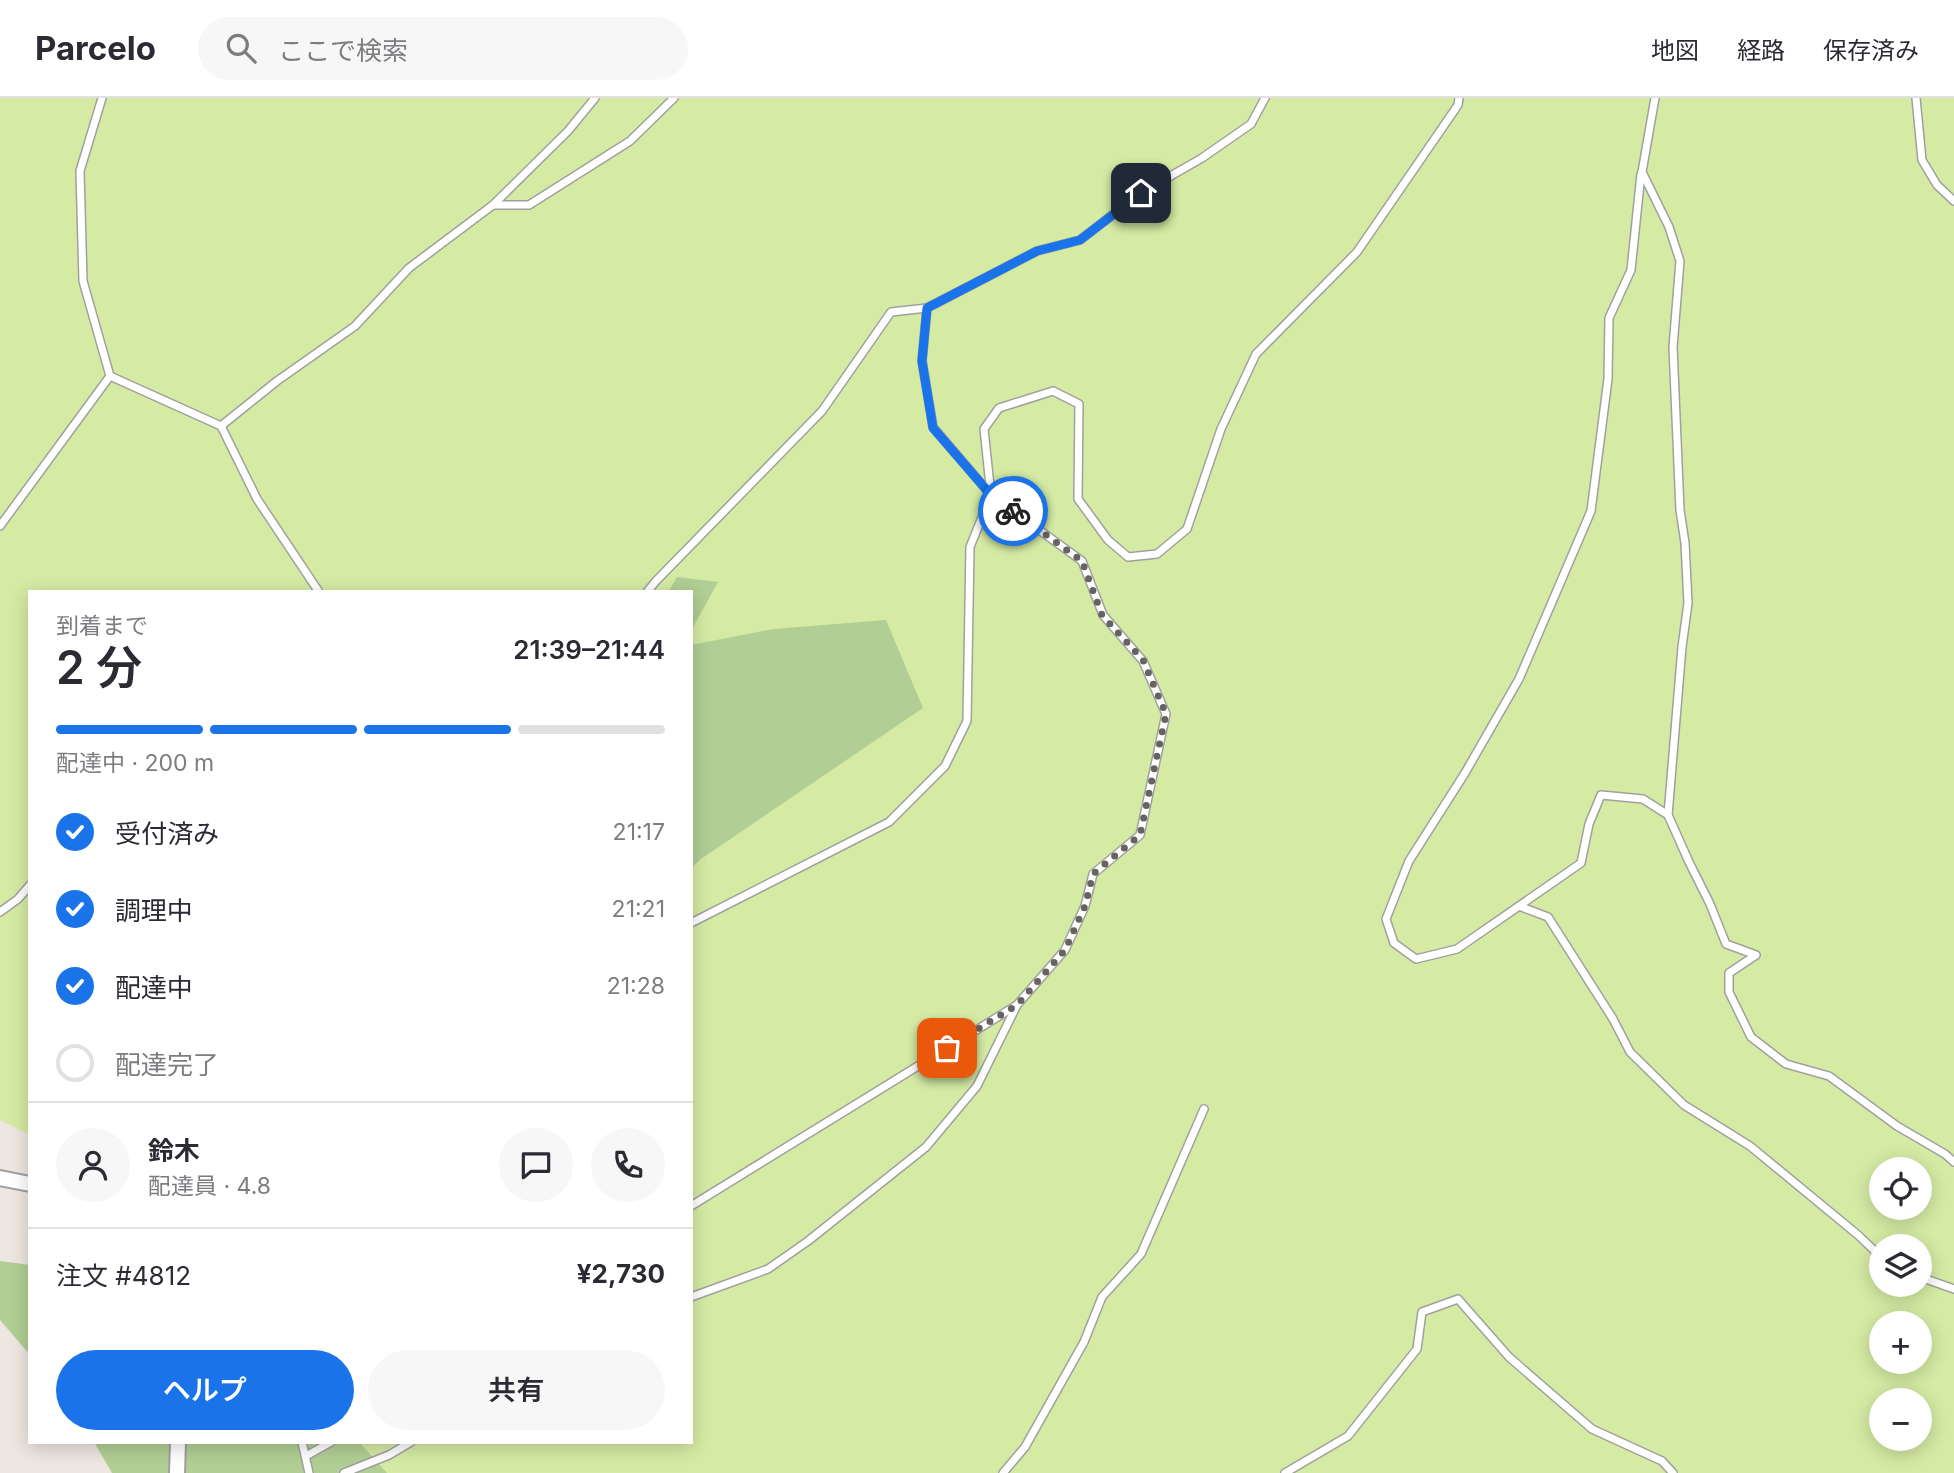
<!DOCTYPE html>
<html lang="ja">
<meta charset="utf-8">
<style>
:root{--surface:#fff;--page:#f7f7f7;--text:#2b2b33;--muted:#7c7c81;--line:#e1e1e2;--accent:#1a73e8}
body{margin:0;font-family:Inter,"Noto Sans JP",sans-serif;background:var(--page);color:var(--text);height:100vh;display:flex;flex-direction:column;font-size:26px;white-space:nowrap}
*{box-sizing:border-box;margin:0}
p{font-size:23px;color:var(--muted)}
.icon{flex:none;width:38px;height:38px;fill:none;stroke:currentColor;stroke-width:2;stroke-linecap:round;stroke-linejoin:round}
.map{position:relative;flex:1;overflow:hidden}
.side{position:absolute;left:28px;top:492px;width:665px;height:854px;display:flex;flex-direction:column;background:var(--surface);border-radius:0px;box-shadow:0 4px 18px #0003}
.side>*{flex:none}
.tools{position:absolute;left:1869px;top:1059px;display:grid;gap:14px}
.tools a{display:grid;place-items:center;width:63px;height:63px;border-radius:50%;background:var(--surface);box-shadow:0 4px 18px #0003;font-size:35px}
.pin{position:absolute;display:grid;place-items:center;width:60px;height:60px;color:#fff;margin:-30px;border-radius:14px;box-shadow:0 4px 10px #0006}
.courier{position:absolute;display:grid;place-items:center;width:70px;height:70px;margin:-35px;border:5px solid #1a73e8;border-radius:50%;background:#fff;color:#222;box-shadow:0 2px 9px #0007}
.summary em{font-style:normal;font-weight:600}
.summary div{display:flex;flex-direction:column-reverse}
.summary{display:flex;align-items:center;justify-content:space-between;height:119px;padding:0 28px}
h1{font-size:46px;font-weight:600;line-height:52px}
.bar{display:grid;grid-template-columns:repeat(4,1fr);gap:10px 7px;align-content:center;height:84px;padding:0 28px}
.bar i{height:9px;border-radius:5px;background:var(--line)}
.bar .current{background:var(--accent)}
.bar p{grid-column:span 4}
.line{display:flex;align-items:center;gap:18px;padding:0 28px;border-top:2px solid var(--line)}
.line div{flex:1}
.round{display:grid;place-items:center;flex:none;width:74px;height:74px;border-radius:37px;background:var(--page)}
ol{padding:0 28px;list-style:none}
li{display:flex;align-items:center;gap:21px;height:77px}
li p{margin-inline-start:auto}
li .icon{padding:7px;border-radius:50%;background:var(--accent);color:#fff;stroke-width:4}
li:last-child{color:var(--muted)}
li i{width:38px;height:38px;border:4px solid var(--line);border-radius:50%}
.cta{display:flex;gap:14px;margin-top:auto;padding:14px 28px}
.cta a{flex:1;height:80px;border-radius:42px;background:var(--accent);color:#fff;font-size:28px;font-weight:600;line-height:80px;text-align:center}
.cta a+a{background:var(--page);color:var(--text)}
header{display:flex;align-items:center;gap:42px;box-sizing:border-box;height:98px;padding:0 35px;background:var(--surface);border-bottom:2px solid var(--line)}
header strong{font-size:33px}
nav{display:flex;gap:38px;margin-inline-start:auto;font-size:24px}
.search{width:490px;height:63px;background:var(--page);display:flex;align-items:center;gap:18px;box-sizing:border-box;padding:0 24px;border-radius:38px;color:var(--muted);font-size:26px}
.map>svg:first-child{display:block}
</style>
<header>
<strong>Parcelo</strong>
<div class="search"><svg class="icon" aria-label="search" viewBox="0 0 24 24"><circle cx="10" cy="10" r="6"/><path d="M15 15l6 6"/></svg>ここで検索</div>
<nav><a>地図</a><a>経路</a><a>保存済み</a></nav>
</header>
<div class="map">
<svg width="1954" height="1375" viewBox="0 0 1954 1375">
<rect width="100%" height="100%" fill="#eee7e1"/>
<!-- grass -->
<path fill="#d5eba4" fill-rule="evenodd" d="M0 0H1954V1375H236L228 1344H691V494H30V1037L0 1022ZM1881 1071H1920V1110H1881ZM1881 1148H1920V1186H1881ZM1881 1225H1920V1264H1881ZM1881 1302H1920V1340H1881Z"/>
<!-- forest -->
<g fill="#b1cf94">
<path d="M677 479 718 484 691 533V494L669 493Z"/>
<path d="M886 522 923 610 701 761 691 770V547L773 531Z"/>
<path d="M0 1163 30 1167V1257L0 1222Z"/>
<path d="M94 1344H359L387 1375H112Z"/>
</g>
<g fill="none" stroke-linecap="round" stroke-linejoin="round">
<!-- service casing -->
<g stroke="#a0a0a0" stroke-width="10">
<g id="service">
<path d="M595 0 568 33 493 107H529L630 43 674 0"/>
<path d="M1655 0 1642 74 1669 129 1680 163 1673 249 1680 412 1685 445 1688 505 1682 549 1668 717 1689 764 1710 806 1726 846 1756 857 1729 875V894L1751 939 1786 966 1829 978 1897 1028 1945 1056 1954 1064"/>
<path d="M1916 0 1922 62 1937 87 1954 103"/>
<path d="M1641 76 1631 172 1609 220 1608 281 1591 413 1519 581 1465 675 1409 763 1386 821 1394 845 1416 861 1457 851 1581 765 1589 726 1601 697 1643 701 1668 717"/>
<path d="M110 278 221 328 277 283 355 228 409 170 493 107"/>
<path d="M221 328 257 401 319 494"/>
<path d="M0 428 110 278 83 183 80 73 102 0"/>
<path d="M647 494 656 483 822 313 891 214 927 210"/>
<path d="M1519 808 1548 819 1613 921 1630 954 1684 1007 1750 1048 1858 1137 1881 1159"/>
<path d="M0 814 18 801 30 787"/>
<path d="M691 825 889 724 945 668 967 623 970 449 991 397 984 331 999 310 1053 293 1079 306 1078 401 1108 442 1128 459 1157 456 1187 431 1221 331 1256 256 1357 154 1458 7 1459 0"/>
<path d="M691 1108 1017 907"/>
<path d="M1920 1179 1954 1191"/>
<path d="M691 1199 768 1171 808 1143 926 1049 977 988 1017 907 1065 852 1085 808 1093 776 1140 737 1166 616 1143 563 1103 517 1082 463 991 397 933 329 922 263 927 210 1037 153 1080 142 1141 95 1202 60 1251 26 1265 0"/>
<path d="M302 1344 309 1375"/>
<path d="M306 1358 331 1344"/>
<path d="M344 1375 389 1357 411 1344"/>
<path d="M1003 1375 1025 1349 1084 1244 1102 1199 1141 1156 1204 1011"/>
<path d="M1285 1375 1348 1338 1417 1251 1422 1214 1458 1201 1509 1259 1592 1331 1662 1363 1673 1375"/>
</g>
</g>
<!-- minor casing -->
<g stroke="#a0a0a0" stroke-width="18">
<g id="minor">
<path d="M0 1080 30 1086"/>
<path d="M177 1375 178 1344"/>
</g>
</g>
<!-- service -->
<use href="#service" stroke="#fff" stroke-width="7"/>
<!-- minor -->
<use href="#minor" stroke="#fff" stroke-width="14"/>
</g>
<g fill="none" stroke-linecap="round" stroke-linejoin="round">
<!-- done -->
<path stroke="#666361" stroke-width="7" stroke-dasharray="0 12.6" d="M947 950 1017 907 1065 852 1085 808 1093 776 1140 737 1166 616 1143 562 1102 517 1082 463 1013 413"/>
<!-- route -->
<path stroke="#1a73e8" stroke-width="9" d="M1013 413 991 397 933 330 922 263 927 210 1037 153 1080 142 1141 95"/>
</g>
</svg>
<div class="tools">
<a><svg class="icon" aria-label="locate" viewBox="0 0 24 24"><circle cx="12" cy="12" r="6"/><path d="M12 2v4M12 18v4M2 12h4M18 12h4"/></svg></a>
<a><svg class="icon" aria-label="layers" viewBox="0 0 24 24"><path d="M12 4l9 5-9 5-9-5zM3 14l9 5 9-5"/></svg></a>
<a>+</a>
<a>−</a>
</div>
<div class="pin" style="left:947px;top:950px;background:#ea580c"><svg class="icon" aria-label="bag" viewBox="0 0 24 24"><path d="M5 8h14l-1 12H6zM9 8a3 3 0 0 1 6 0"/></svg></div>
<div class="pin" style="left:1141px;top:95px;background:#1f2937"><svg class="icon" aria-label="home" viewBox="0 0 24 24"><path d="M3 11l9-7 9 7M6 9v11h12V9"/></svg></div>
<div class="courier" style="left:1013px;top:413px"><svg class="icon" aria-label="bike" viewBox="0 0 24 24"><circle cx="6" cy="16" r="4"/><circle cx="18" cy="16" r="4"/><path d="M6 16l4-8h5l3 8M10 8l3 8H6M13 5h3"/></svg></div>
<section class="side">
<div class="summary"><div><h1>2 分</h1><p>到着まで</p></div><em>21:39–21:44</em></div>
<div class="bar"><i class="current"></i><i class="current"></i><i class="current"></i><i></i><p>配達中 · 200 m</p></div>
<ol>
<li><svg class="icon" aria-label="check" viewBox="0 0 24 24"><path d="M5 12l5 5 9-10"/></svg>受付済み<p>21:17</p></li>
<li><svg class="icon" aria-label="check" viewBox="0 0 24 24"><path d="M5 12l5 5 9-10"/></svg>調理中<p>21:21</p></li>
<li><svg class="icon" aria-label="check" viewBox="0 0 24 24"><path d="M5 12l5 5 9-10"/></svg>配達中<p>21:28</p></li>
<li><i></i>配達完了</li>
</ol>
<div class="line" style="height:126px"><a class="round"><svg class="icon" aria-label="person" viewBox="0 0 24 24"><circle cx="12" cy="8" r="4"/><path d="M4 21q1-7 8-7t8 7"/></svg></a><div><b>鈴木</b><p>配達員 · 4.8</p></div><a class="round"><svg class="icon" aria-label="chat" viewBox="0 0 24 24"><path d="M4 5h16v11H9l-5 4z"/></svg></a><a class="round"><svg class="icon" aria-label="phone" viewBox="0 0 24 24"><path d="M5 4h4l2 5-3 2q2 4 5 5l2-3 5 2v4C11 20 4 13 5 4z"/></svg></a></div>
<div class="line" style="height:91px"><div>注文 #4812</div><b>¥2,730</b></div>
<div class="cta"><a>ヘルプ</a><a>共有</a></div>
</section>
</div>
